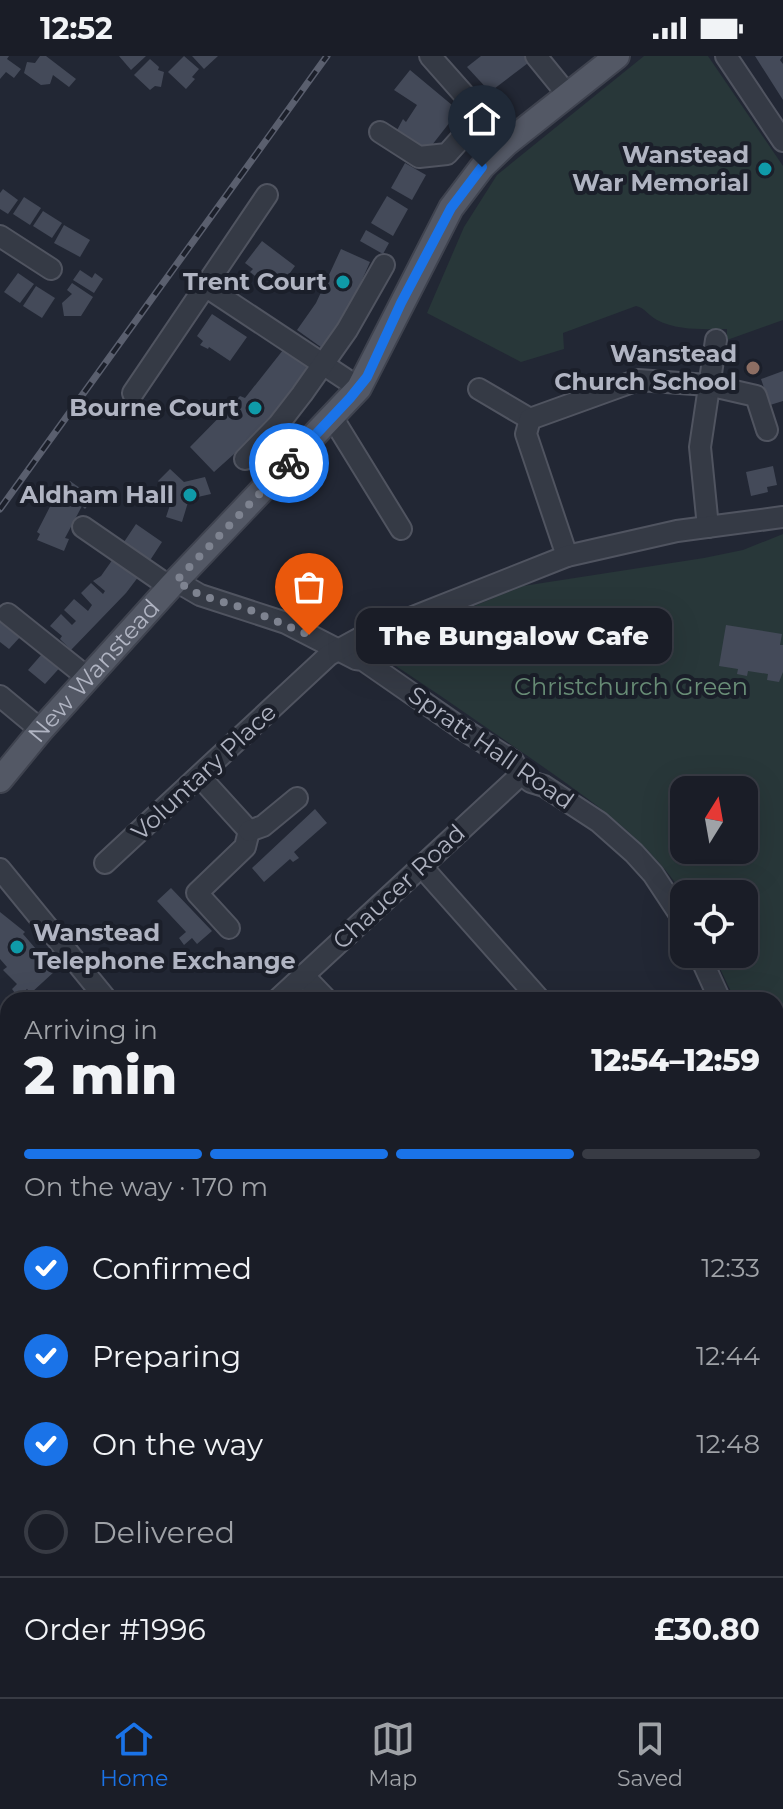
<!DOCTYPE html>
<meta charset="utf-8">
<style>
:root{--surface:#1a1d27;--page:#23262f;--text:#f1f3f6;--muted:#9fa2a7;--line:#383b44;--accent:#1a73e8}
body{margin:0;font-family:Montserrat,sans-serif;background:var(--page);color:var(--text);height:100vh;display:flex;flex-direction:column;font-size:30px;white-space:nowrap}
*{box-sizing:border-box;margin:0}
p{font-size:26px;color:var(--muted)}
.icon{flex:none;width:44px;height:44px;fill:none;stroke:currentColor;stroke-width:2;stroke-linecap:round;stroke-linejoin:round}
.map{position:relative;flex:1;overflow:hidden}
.side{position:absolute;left:0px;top:936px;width:784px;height:706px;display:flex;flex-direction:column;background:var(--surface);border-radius:24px 24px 0 0;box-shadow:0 8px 32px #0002,0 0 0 2px var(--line)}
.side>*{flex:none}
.needle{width:52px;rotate:11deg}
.controls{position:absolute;left:670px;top:720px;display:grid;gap:16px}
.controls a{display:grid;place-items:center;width:88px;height:88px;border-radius:16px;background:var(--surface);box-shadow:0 8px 32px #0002,0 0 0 2px var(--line);font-size:40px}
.pin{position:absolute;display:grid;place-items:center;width:68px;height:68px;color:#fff;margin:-82px -34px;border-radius:50% 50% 50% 0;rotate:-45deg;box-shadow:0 0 8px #0007}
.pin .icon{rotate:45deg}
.courier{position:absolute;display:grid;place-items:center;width:80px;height:80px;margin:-40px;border:6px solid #1a73e8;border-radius:50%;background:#fff;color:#222;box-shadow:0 2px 10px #0007}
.bubble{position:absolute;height:56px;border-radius:16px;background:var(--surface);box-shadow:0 8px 32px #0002,0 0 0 2px var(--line);font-size:26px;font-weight:800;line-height:56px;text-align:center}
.overview em{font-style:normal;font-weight:800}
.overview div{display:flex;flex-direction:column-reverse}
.overview{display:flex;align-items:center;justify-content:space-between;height:136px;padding:0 24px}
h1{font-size:52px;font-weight:800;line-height:60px}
.bar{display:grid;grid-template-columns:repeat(4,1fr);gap:12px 8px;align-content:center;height:96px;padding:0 24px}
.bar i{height:10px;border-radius:6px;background:var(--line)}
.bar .active{background:var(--accent)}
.bar p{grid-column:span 4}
.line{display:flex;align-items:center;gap:20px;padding:0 24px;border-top:2px solid var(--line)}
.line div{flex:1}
ol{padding:0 24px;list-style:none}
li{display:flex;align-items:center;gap:24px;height:88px}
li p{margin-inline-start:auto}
li .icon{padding:8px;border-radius:50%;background:var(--accent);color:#fff;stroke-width:4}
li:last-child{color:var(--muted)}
li i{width:44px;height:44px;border:4px solid var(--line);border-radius:50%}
.status{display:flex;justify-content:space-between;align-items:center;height:56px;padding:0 40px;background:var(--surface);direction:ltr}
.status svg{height:22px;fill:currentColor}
.dock{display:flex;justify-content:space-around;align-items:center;height:112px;border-top:2px solid var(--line);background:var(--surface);font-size:22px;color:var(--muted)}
.dock a{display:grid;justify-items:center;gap:4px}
.dock .active{color:var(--accent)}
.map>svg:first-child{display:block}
</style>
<div class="status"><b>12:52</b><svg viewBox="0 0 49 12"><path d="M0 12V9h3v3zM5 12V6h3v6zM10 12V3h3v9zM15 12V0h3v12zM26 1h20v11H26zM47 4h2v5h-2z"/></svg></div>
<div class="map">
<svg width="783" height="1641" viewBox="0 0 783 1641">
<rect width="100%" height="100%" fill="#222734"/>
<!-- green -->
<g fill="#283739" fill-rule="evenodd">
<path d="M644 0H708L783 110V264L727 284V273C704 273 678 275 657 264 648 259 645 252 636 250L563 277 564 293 521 306 427 257 464 171 497 119Z"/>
<path d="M783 478V964H776V944H735L713 898H744V838L684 839C644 779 587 742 529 701 480 667 431 633 381 600L378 593 380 589 523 530 704 502 743 494ZM684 734H744V794H684Z"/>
<path d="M783 1392V1438L776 1443V1395Z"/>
<path d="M783 1491V1533L776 1536V1494Z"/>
<path d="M163 1634H229L208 1641H145Z"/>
<path d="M246 1634H342L340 1641H224Z"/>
<path d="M602 1634H684L677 1637 678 1641H602Z"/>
</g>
<!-- building -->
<g fill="#444a59">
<path d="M0 0H9L7 3 21 13 14 22 6 16 0 23Z"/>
<path d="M40 0H46L76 23 69 31 53 19 50 28 41 29 24 17 27 6 35 7Z"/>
<path d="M119 0H146L131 14Z"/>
<path d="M184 0 199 13 192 21 195 23 186 33 168 16Z"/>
<path d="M192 0H218L204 13Z"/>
<path d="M481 0H528L532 4 490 36 467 11Z"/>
<path d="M755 0H783L780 4 783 8V44Z"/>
<path d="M150 3 159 11 158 14 164 16 161 31 155 30 150 34 134 19Z"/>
<path d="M410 14 464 59 455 70 450 66 425 98 396 76 403 63 406 66 417 49 394 34Z"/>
<path d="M405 107 426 119 412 144 391 132Z"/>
<path d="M3 133 18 144 8 158 0 153V137Z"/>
<path d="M387 140 408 153 393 180 371 167Z"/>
<path d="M24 141 41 152 30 169 13 158Z"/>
<path d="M43 155 62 167 52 182 33 170Z"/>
<path d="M64 169 90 184 80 201 54 187Z"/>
<path d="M366 174 389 187 383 198 360 185Z"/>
<path d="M262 185 295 210 279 232 258 216 255 220 250 216 253 213 245 207Z"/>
<path d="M341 193 370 206 346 260 325 294 297 274 316 247Z"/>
<path d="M80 214 92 222 95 217 103 223 94 237 73 224Z"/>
<path d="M18 217 34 228 20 247 4 236Z"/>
<path d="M72 227 93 241 81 260H64L62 247 72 238 67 234Z"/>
<path d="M36 230 55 242 42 262 23 250Z"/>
<path d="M212 258 247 281 230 305 209 291 208 293 200 289 203 285 197 280Z"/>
<path d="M283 294 311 314 274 362 214 416 190 391 240 340 245 342Z"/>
<path d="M783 315V345L770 349 761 323Z"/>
<path d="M773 410 777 429 767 431 768 436 751 440 746 416Z"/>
<path d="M170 413 184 426 205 421 211 438 189 443 182 466 166 461 173 440 158 425Z"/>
<path d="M70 425 94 442 85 453 82 450 65 482 69 483 64 495 37 484 40 478 37 476 57 437 60 438 63 429 66 431Z"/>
<path d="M136 468 162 486 147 509 126 494 128 490 124 486Z"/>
<path d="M113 503 142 516 126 537 71 594 60 583 62 580 50 570 61 558 72 569 76 565 64 554 74 543 88 555 92 549 81 537 91 527 103 538 105 535 93 525 101 520Z"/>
<path d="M0 562 21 580 9 593 0 586Z"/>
<path d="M726 569 782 578 780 589H783V616L779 626 767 624 768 618 748 615 747 620 737 618 738 613 719 610Z"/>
<path d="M50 595 64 607 45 628 28 614 42 598 45 601Z"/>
<path d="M315 753 327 767 294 796 299 802 293 806 290 803 264 826 252 812Z"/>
<path d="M171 832 212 875 197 888 192 882 184 889 179 882 186 876 157 845Z"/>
<path d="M0 856 25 876 23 878 55 915 31 937 27 933 18 941 12 933 17 928 3 914 7 911 0 903Z"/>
<path d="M781 995 783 999V1043L776 1025V997Z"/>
<path d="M0 1099 8 1106V1141L0 1134Z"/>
<path d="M783 1185V1259L776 1261V1241L781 1239 776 1224V1187Z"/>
<path d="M783 1324V1339L776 1341V1326Z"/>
<path d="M783 1447V1491L779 1492 776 1485V1460L782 1458 778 1449Z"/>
<path d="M8 1513V1555L0 1558V1516Z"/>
<path d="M783 1533V1549L781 1550 776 1536Z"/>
<path d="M779 1558 783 1566 777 1569 783 1576V1588L776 1591V1559Z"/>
<path d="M783 1592V1639L776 1624V1595Z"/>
<path d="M367 1634H396L394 1641Z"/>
<path d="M504 1634 529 1640V1641H499Z"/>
<path d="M684 1634H721L724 1641H678L677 1637Z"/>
</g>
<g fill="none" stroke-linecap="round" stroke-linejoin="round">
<!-- minor casing -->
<g stroke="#505460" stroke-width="24">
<g id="minor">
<path d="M430 0 507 87"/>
<path d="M536 0 567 38"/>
<path d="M726 0 783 85"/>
<path d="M380 76 419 101 447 98 482 59"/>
<path d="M0 180 51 213"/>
<path d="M205 230 359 332"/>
<path d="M479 333 530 363"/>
<path d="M133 337 267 139"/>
<path d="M332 361 401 473"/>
<path d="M245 403 278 369 302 338 347 274 384 209"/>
<path d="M83 471 170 531"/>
<path d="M708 471 700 391 716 284"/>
<path d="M567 500 526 378 530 363 638 324 708 329 756 340 767 374"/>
<path d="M176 525 200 539 286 567 356 603 363 604 461 672 513 705 519 716 531 726 544 730 599 766 634 797 653 818 684 865"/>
<path d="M8 558 88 622"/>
<path d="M0 640 41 674"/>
<path d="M200 721 249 775 245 791 197 837 229 872"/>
<path d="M249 775 263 770 297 742"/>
<path d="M105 807 329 599 360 582 567 500 677 475 783 461"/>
<path d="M422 811 540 944"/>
<path d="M0 813 107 944"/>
<path d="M699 898 720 944"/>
<path d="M303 919 327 944"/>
<path d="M277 944 515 724 519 716"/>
<path d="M776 977H783"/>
<path d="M0 1057 8 1066"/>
<path d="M776 1091 783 1111"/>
<path d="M776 1180 783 1178"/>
<path d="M0 1268 8 1277"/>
<path d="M0 1457 8 1468"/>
<path d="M0 1490 8 1484"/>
<path d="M0 1590 8 1587"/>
<path d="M750 1634 753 1641"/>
<path d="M494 1641 495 1634"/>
</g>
</g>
<!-- major casing -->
<g stroke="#3f434f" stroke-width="28">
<g id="major">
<path id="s1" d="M0 724 41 674 170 531 359 332 451 152 482 111 507 87 617 0"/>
<path d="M776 1307 783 1304"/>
<path d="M430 1641 432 1634"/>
</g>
</g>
<!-- highway casing -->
<g stroke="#404450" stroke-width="32">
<g id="highway">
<path d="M776 1359 783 1356"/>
<path d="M776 1381 783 1378"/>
<path d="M9 1641 34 1634"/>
<path d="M98 1641 116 1634"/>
</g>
</g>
<!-- minor -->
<use href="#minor" stroke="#353a45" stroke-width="20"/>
<!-- major -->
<use href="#major" stroke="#535865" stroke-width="24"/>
<!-- highway -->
<use href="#highway" stroke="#6a6553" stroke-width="28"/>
<!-- rail casing -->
<g stroke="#5a5f6e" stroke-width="7">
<path id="rail" d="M0 453 327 0"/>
</g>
<!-- rail -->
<use href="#rail" stroke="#1b1f2a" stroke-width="4" stroke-dasharray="12" stroke-linecap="butt"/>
</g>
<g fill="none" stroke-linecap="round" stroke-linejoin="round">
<!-- done -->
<path stroke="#7e8390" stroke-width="8" stroke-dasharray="0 14.4" d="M289 407 176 525 200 539 250 554 309 579"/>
<!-- route -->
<path stroke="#1a73e8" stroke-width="10" d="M289 407 350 342 367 321 401 247 451 152 482 111"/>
</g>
<!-- markers -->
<g fill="#0f9aa8" stroke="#1b1f2a" stroke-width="3">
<circle cx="765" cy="113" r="8"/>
<circle cx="343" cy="226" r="8"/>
<circle cx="255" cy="352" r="8"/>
<circle cx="190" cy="439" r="8"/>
<circle cx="17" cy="891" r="8"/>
</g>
<circle fill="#8d6e63" stroke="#1b1f2a" stroke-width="3" cx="753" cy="312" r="8"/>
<g text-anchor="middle" stroke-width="8" stroke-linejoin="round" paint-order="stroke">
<!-- poi labels -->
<g font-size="24" font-weight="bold" fill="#b0b4c2" stroke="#1b1f2a" text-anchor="end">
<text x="749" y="107">Wanstead<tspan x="749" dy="28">War Memorial</tspan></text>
<text x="327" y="234">Trent Court</text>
<text x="737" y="306">Wanstead<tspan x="737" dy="28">Church School</tspan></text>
<text x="239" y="360">Bourne Court</text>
<text x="174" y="447">Aldham Hall</text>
<text x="33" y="885" text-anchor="start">Wanstead<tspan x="33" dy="28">Telephone Exchange</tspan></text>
</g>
<!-- street labels -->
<g font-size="24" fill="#b0b4c2" stroke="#1b1f2a">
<text dy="8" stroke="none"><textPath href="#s1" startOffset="144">New Wanstead</textPath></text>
<text transform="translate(491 692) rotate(35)" y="8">Spratt Hall Road</text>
<text transform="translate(204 716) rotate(-43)" y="8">Voluntary Place</text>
<text transform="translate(399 831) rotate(-43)" y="8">Chaucer Road</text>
</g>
<!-- park labels -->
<g font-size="24" fill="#6a8f78" stroke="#1b1f2a">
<text x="631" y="639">Christchurch Green</text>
</g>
</g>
</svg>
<div class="controls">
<a><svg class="needle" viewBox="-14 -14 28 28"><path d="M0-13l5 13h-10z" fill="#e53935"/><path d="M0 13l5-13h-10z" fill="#9fa2a7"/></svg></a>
<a><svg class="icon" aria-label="locate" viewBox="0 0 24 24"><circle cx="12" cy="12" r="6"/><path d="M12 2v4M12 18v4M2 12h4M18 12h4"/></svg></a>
</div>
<div class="pin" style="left:309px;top:579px;background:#ea580c"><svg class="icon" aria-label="bag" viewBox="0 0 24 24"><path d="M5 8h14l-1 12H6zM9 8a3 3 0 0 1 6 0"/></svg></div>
<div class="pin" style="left:482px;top:111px;background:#1f2937"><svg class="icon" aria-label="home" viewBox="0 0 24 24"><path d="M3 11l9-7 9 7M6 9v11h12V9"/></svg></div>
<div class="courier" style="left:289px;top:407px"><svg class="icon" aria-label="bike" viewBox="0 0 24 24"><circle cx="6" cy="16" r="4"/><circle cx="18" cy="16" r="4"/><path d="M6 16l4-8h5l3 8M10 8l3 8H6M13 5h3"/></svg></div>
<div class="bubble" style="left:356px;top:552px;width:316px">The Bungalow Cafe</div>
<section class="side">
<div class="overview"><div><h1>2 min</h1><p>Arriving in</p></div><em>12:54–12:59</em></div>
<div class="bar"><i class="active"></i><i class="active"></i><i class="active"></i><i></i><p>On the way · 170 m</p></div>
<ol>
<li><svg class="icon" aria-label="check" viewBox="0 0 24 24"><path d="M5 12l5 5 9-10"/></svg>Confirmed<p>12:33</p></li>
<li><svg class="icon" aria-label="check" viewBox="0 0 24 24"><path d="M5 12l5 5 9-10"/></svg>Preparing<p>12:44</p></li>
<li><svg class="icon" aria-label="check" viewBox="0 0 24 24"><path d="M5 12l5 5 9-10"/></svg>On the way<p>12:48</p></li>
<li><i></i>Delivered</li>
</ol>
<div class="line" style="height:104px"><div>Order #1996</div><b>£30.80</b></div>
</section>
</div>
<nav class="dock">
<a class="active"><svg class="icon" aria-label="home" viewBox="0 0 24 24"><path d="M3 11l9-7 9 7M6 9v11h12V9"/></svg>Home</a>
<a><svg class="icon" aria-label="map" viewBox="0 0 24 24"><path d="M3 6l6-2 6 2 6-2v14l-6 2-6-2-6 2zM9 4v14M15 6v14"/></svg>Map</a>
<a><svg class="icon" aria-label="saved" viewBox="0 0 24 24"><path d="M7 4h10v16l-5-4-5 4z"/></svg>Saved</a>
</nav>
